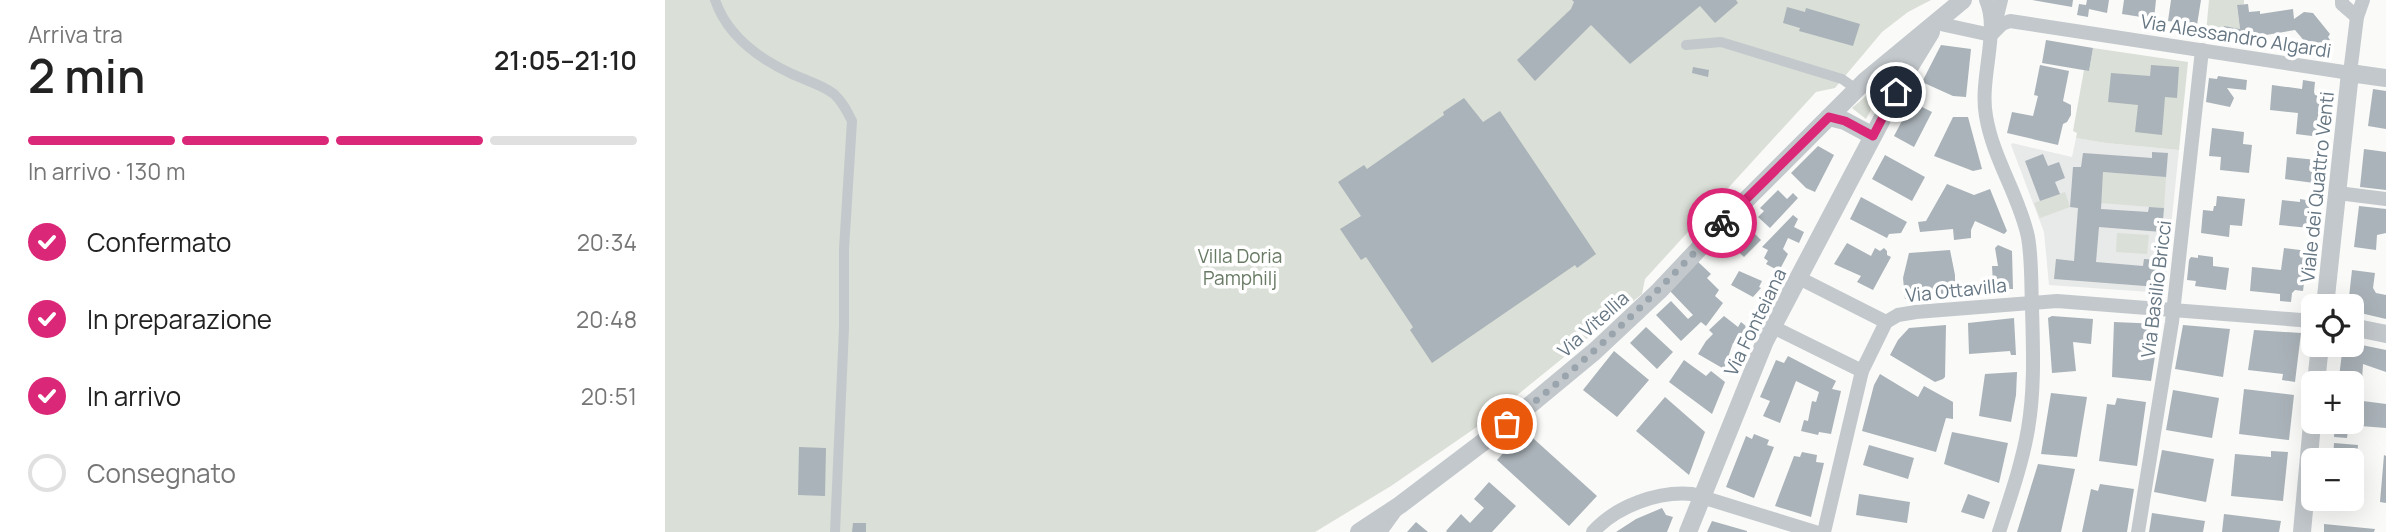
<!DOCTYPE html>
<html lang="it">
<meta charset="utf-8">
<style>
:root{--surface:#fff;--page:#f2f2f2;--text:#222;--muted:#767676;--line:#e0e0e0;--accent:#db2777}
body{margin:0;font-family:Manrope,sans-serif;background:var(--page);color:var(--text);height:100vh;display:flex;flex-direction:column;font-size:26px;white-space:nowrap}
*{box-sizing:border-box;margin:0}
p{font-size:23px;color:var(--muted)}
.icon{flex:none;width:38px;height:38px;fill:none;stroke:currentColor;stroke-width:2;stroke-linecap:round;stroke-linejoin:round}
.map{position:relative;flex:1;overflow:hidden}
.side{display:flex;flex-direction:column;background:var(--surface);width:665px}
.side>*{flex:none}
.tools{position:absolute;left:1636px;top:294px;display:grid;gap:14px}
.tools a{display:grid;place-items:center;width:63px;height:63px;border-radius:10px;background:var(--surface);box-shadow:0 7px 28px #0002;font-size:35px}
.pin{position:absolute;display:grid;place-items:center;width:60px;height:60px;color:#fff;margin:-30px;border:4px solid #fff;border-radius:50%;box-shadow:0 2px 7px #0007}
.courier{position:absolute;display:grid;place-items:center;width:70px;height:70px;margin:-35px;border:5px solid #db2777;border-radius:50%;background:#fff;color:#222;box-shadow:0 2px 9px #0007}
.summary em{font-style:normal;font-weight:600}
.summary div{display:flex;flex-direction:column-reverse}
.summary{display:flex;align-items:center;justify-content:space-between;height:119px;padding:0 28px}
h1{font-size:46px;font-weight:600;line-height:52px}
.bar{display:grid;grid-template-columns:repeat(4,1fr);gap:10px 7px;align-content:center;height:84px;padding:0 28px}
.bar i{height:9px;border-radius:5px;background:var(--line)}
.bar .current{background:var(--accent)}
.bar p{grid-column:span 4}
ol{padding:0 28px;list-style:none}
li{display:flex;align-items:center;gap:21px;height:77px}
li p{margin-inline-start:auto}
li .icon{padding:7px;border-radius:50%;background:var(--accent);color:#fff;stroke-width:4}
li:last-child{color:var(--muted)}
li i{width:38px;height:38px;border:4px solid var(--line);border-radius:50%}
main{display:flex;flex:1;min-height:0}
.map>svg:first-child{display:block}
</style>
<main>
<section class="side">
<div class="summary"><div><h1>2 min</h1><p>Arriva tra</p></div><em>21:05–21:10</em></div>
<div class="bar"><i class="current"></i><i class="current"></i><i class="current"></i><i></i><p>In arrivo · 130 m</p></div>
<ol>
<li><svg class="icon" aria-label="check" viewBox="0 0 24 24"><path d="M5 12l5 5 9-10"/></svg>Confermato<p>20:34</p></li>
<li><svg class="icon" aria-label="check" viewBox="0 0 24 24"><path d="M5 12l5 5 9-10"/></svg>In preparazione<p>20:48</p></li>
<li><svg class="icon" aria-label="check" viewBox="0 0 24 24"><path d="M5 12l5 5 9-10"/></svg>In arrivo<p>20:51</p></li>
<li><i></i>Consegnato</li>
</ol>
</section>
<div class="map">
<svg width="1721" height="532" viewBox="0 0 1721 532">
<rect width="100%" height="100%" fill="#fafaf8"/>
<!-- built -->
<path fill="#e8e9e9" d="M1411 138 1441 143 1514 150 1499 293 1384 285 1379 232 1346 145 1347 143 1407 157Z"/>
<!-- green -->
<g fill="#dadfd7">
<path d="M0 0H1266L1243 12 1217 32 1170 88 1151 92 980 279 977 294 819 422 726 486 650 532H0Z"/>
<path d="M1544 0H1579V4L1572 6 1575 29 1559 27 1557 36 1541 33Z"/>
<path d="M1428 48 1523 62 1514 150 1441 143 1411 138 1412 133 1408 131 1419 70 1424 71Z"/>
<path d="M1217 82 1220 84 1201 119 1187 108Z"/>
<path d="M1438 172 1501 177 1499 208 1436 203Z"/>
<path d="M1400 192 1405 207 1375 218 1369 203Z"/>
<path d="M1452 233 1484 235 1482 254 1451 252Z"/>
</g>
<!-- building -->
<g fill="#aab3b9">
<path d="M907 0H1071L1073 3 1050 23 1035 6 965 64 926 25 870 81 852 60 906 9 909 2Z"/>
<path d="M1367 0H1408L1407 7Z"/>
<path d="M1422 0H1444L1442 13 1424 9 1423 17 1412 15 1414 4 1421 5Z"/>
<path d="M1459 0H1491L1489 19 1457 14Z"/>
<path d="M1506 0H1536L1532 25 1503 21Z"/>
<path d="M1583 4 1584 12 1595 11V14L1628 9 1629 19 1639 12 1648 13 1665 34 1663 37 1665 40 1652 50 1649 48 1646 49 1630 30 1601 35 1603 43 1557 36 1559 26 1575 29 1572 5Z"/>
<path d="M1122 7 1140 12 1141 8 1195 24 1188 46 1134 31 1135 28 1118 23Z"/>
<path d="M1381 40 1428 48 1424 71 1377 63Z"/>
<path d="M1276 45 1306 49 1301 97 1288 96 1257 82Z"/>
<path d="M1375 65 1404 71 1398 101 1406 105V115L1402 122 1398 124 1393 145 1342 133 1347 112 1368 116 1373 96 1369 95Z"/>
<path d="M1486 65 1514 67 1512 98 1500 97 1497 135 1470 132 1473 105 1443 102 1446 73 1485 76Z"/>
<path d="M1028 67 1044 70 1043 77 1027 73Z"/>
<path d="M1553 76 1582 80 1581 90 1562 88 1569 98 1565 107 1541 102 1544 78 1552 79Z"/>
<path d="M1638 80 1650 82 1649 92 1650 95 1659 96 1655 137 1631 134 1633 113 1605 110 1607 85 1637 89Z"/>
<path d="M1708 89 1721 91V129L1703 126Z"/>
<path d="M799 98 818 122 835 111 931 254 912 268 910 265 767 363 745 330 748 327 701 257 696 260 675 229 696 216 673 182 699 165 702 169 779 115 778 112Z"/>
<path d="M1247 102 1267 112 1249 147 1229 136Z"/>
<path d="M1288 117H1303L1317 169 1308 171 1269 156Z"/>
<path d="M1547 128 1579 132 1578 144 1587 145 1584 173 1555 170 1556 157 1544 156Z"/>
<path d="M1153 146 1169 155 1150 192 1141 188 1126 173Z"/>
<path d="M1699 149 1721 152V190L1695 187Z"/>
<path d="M1487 152 1503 153 1501 177 1438 172 1436 209 1483 212 1484 207 1499 208 1497 232 1434 227 1431 262 1478 266 1479 259 1495 260 1493 287 1389 279 1391 259 1409 261 1413 208 1405 207 1408 167H1416L1418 153 1487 158Z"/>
<path d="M1378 154 1383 166 1394 162 1400 178 1390 182 1395 194 1375 201 1360 161Z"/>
<path d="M1220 155 1260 177 1247 201 1207 179Z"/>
<path d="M1622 157 1652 160 1649 183 1620 179Z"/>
<path d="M1282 184 1309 195 1325 189 1342 231 1339 234 1310 221 1306 230V238L1289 240 1288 229 1255 232 1253 222 1261 221Z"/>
<path d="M1113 190 1122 199 1128 193 1133 198 1105 228 1093 217 1099 211 1095 208Z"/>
<path d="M1552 196 1580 199 1577 226 1565 225 1564 237 1536 233 1538 210 1548 211 1549 206H1551Z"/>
<path d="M1196 197 1242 222 1236 233 1224 234 1222 238 1185 219Z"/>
<path d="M1635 199 1647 201 1645 228 1614 225 1617 200 1635 202Z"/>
<path d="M1694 206 1721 209V233L1712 235 1711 250 1689 247Z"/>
<path d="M1128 215 1133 219 1129 227 1139 232 1134 243 1123 238 1118 249 1123 254 1114 271 1101 264 1103 261 1099 258 1103 250 1097 247Z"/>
<path d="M1077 221 1096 240 1079 257 1060 239Z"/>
<path d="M1182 243 1206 256 1210 248 1215 251 1219 248 1222 251V255L1226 257 1208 290 1192 282 1196 276 1169 264Z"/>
<path d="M1333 245 1347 251 1348 289H1334V284H1328L1327 266H1333L1330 248Z"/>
<path d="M1619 248 1643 251 1638 291 1630 290 1627 293 1626 302 1615 301V294L1585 291 1587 267 1616 270Z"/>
<path d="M1285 250 1290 275V294L1240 299 1238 278 1244 253Z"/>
<path d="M1533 255 1548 257V266L1564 268 1561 290 1530 286 1531 281 1522 280 1524 260 1526 257 1533 258Z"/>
<path d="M1032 261 1046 274 1042 278 1054 290 1050 296 1058 303 1041 326 1036 322 1016 341 991 315 1006 301 1023 319 1028 315 1005 291Z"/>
<path d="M1687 270 1710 273 1708 288 1711 293 1721 295V319L1687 311V306H1683Z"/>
<path d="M1074 271 1097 281 1094 287 1096 288 1088 297 1066 285Z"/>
<path d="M1059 316 1073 327 1076 322 1082 327 1075 346 1068 343 1059 369 1033 354 1041 341 1048 334 1044 330Z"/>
<path d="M1387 316 1428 319 1426 344 1408 342 1411 371 1387 373 1383 318Z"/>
<path d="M1349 318 1351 355H1346L1345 351 1304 354 1303 323Z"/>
<path d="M1449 322 1495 324 1486 381 1447 377Z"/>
<path d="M1281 325 1280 377 1278 379 1270 382 1225 355 1233 340 1244 328Z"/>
<path d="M1518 325 1565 329 1558 377 1510 369Z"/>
<path d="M981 327 1008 352 992 369 965 343Z"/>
<path d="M1589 330 1636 333 1630 382 1617 380 1618 374 1583 370Z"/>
<path d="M1687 343 1721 350V372L1698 364 1697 380 1674 377 1678 345H1687Z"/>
<path d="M949 351 984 380 952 417 918 390Z"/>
<path d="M1123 356 1171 381 1167 389 1176 391 1166 434 1154 432 1153 435 1136 431 1139 420 1143 421 1147 401 1151 402 1154 392 1131 381 1115 423 1098 416 1105 401 1095 397 1111 360 1119 363Z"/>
<path d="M1019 360 1041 376 1046 371 1060 382 1047 414 1004 382Z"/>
<path d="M1352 372 1351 395 1346 422 1314 416 1320 374Z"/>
<path d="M1215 374 1253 397 1259 386 1288 402V419L1281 418 1271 452 1197 431 1209 385Z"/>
<path d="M1579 389 1629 395 1624 440 1574 434Z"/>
<path d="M1508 390 1554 398 1547 438 1501 430Z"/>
<path d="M1386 393 1422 397 1412 457 1376 454Z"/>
<path d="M1000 397 1040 432 1024 475 971 431Z"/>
<path d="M1452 398 1481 402 1472 466 1434 461 1442 404 1450 405Z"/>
<path d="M1698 401 1721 404V428L1695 426 1696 417H1687V407L1697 408Z"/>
<path d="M1670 422H1684L1682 438 1669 437Z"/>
<path d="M859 430 932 496 904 526 832 460Z"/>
<path d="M1287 432 1343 443 1334 483 1279 464Z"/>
<path d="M1089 434 1104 440 1102 445 1109 447 1089 498 1061 487 1081 436 1087 439Z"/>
<path d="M1669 443 1693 445 1689 489H1687V460H1668Z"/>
<path d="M1204 445 1249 458 1243 479 1198 465Z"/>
<path d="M134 447 161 448 160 496 133 495Z"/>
<path d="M1497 450 1549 459 1541 502 1489 492Z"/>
<path d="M1606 451 1623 452 1618 501 1566 496 1570 454 1606 457Z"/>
<path d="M1137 452 1152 455 1151 462 1159 463 1146 517 1110 506 1129 456 1135 457Z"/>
<path d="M1719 455 1721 456V503L1715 502Z"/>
<path d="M1373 464 1410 469 1396 532H1352Z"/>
<path d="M824 482 851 506 827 532H782L781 531 796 514 805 523 819 508 809 499Z"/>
<path d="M1435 484 1469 489 1462 532H1417L1426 489 1433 491Z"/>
<path d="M1194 494 1245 502 1242 523 1191 515Z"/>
<path d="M1303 494 1325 502 1319 519 1296 512Z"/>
<path d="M997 508 1001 515 1008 517 1002 532H951L971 519Z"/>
<path d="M1487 513 1540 521 1538 532H1484Z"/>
<path d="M1559 514 1616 521 1614 532H1557Z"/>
<path d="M1047 521 1082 531V532H1042Z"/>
<path d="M751 522 763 532H742Z"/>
<path d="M188 523H201V532H187Z"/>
<path d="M1659 524 1710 529 1709 532H1659Z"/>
</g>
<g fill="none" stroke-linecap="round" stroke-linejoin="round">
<!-- pedestrian -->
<g stroke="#c3c8cc" stroke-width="10">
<path d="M50 0C62 35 93 58 125 73 139 80 156 84 169 94 177 101 182 111 187 121L179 249V328L170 532"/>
<path d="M1021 45 1056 42 1177 79 1191 89"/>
</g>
<!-- minor -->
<g stroke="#c3c8cc" stroke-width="14">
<path d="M1321 0C1335 31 1314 79 1321 116 1328 159 1354 195 1363 237 1367 260 1366 284 1367 307 1368 348 1370 388 1363 429 1357 464 1345 498 1334 532"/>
<path d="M1677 0V4L1692 17"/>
<path d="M1271 23 1326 35"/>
<path d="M1330 24 1336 0"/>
<path d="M1326 35 1337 24 1345 21 1685 73 1692 17 1698 0"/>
<path d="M1673 193 1721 199"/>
<path d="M1134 278 1221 322"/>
<path d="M1108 327 1197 371"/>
<path d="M715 532 731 510"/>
<path d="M928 532C951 506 993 491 1027 494L1150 532"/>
<path d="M1159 532 1197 371 1221 322 1233 315 1251 312 1392 301 1648 321"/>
<path d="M1473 532 1507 322 1537 50"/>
</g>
<!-- tertiary -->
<g stroke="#c3c8cc" stroke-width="18">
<path d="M1164 117 1180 121 1208 136"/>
<path d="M1660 306 1685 73 1721 78"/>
<path d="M1687 327 1721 334"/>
<path d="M1651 383 1655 345"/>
<path d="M694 532 735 505 842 424 930 351 994 291 1061 220 1199 82 1298 0"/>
<path d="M1023 532 1100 341 1244 68 1266 32"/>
<path d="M1637 532 1648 413"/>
</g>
</g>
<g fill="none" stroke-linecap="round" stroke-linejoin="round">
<!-- done -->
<path stroke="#99a4ac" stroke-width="7" stroke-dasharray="0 12.6" d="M842 424C921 362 989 297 1057 223"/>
<!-- route -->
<path stroke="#db2777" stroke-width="9" d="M1057 223 1164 117 1180 121 1208 136 1231 92"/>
</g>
<g text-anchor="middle" stroke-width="7" stroke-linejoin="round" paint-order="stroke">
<!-- street labels -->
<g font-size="19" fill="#657683" stroke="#fff">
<text transform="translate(1571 36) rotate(9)" y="7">Via Alessandro Algardi</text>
<text transform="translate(1652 187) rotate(-84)" y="7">Viale dei Quattro Venti</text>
<text transform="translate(1491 289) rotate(-83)" y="7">Via Basilio Bricci</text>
<text transform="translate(1291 290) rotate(-6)" y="7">Via Ottavilla</text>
<text transform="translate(1090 322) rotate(-64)" y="7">Via Fonteiana</text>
<text transform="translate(928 324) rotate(-42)" y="7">Via Vitellia</text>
</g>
<!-- park labels -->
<g font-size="19" fill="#687a64" stroke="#fff">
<text x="575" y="263">Villa Doria<tspan x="575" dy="22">Pamphilj</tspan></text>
</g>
</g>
</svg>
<div class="tools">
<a><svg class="icon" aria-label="locate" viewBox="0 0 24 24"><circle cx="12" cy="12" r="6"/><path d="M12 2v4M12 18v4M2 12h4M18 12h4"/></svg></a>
<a>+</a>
<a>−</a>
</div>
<div class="pin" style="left:842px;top:424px;background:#ea580c"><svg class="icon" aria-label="bag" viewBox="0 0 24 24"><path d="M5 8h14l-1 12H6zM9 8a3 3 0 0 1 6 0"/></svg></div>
<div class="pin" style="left:1231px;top:92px;background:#1f2937"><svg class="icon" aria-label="home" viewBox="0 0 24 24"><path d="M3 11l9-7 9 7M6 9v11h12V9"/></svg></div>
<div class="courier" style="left:1057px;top:223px"><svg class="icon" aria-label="bike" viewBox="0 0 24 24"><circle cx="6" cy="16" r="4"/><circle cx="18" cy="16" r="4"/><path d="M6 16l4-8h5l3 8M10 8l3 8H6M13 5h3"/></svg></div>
</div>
</main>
